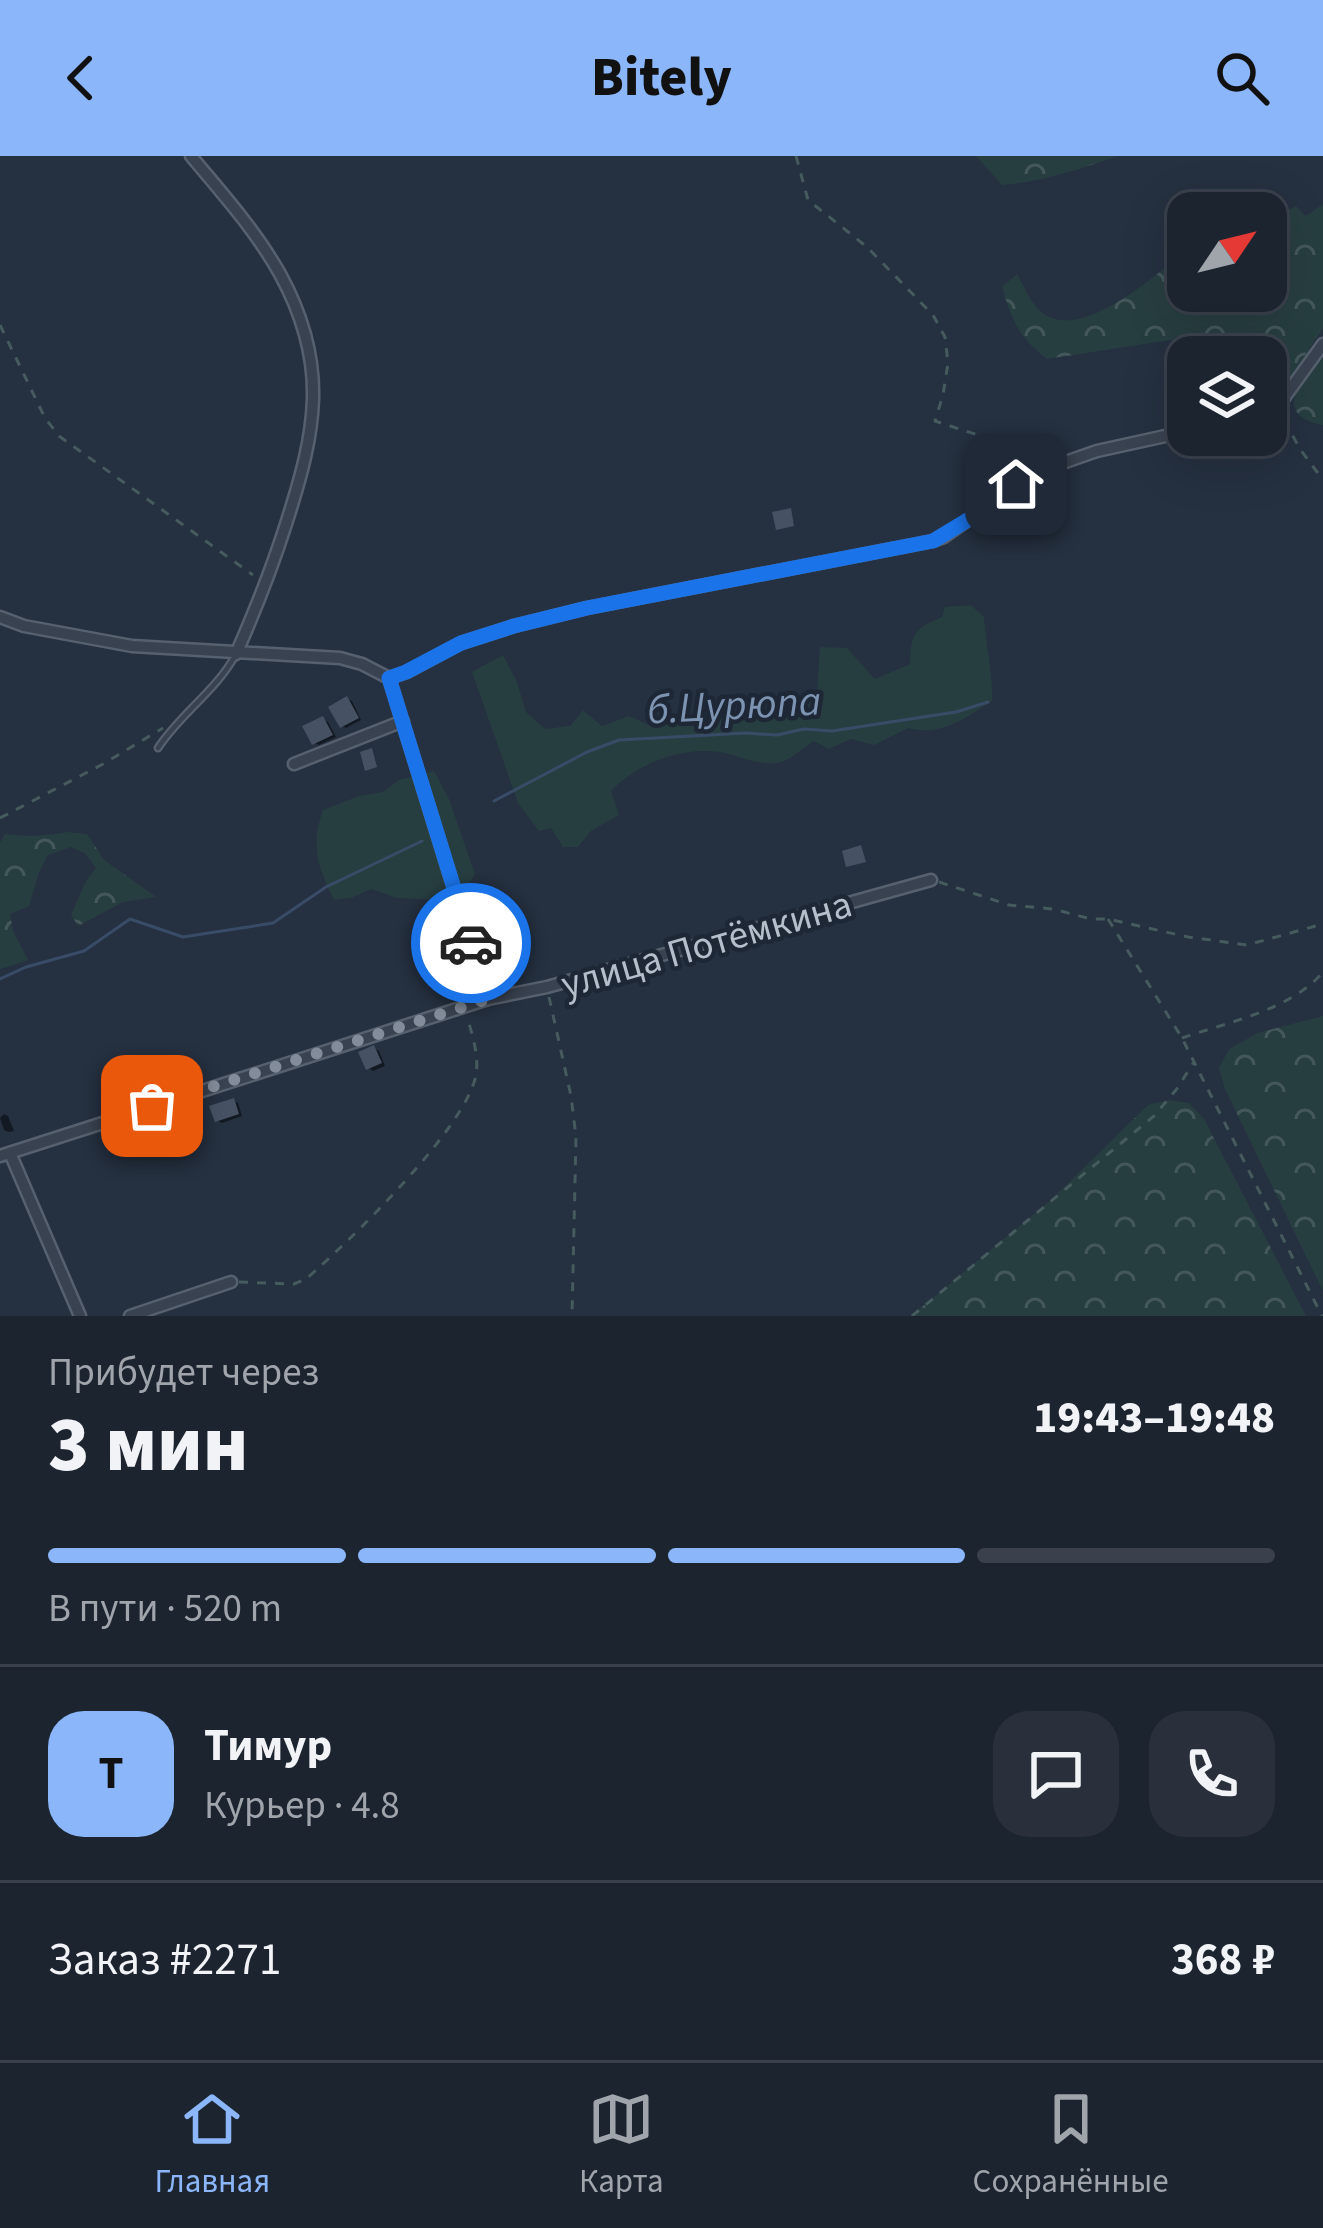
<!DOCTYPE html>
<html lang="ru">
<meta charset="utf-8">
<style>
:root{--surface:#1c2430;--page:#29303c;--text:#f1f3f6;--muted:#a0a4ab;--line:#3a414c;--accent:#8bb6fa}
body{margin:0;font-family:"Source Sans 3",sans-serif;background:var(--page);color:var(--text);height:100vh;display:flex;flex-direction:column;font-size:45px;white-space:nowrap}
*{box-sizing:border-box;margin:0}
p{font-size:39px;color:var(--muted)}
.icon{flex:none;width:66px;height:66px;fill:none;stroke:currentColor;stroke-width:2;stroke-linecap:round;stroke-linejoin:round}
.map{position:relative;height:1160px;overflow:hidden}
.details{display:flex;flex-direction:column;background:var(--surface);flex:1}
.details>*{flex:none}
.needle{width:78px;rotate:55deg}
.controls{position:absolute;left:1167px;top:36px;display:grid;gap:24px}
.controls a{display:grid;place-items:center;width:120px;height:120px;border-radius:24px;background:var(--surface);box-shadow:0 12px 48px #0002,0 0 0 3px var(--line);font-size:60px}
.pin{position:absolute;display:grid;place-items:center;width:102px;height:102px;color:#fff;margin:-51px;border-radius:24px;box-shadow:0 6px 18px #0006}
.courier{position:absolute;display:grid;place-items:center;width:120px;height:120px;margin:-60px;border:9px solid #1a73e8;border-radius:50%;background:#fff;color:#222;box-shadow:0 3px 15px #0007}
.head em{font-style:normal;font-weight:800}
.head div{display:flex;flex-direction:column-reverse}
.head{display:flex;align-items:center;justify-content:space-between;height:204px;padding:0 48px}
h1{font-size:78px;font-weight:800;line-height:90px}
.bar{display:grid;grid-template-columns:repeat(4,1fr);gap:18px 12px;align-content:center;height:144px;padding:0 48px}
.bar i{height:15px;border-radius:9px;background:var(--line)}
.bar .on{background:var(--accent)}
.bar p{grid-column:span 4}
.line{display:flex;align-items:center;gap:30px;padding:0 48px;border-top:3px solid var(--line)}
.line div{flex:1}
.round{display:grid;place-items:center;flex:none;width:126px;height:126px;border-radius:36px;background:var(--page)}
header{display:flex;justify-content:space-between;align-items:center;height:156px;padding:0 48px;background:var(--accent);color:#111;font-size:54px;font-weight:800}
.tab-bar{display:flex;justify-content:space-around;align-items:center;height:168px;border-top:3px solid var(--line);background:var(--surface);font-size:33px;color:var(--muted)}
.tab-bar a{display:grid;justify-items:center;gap:6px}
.tab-bar .on{color:var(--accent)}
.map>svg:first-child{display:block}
</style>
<header><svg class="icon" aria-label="back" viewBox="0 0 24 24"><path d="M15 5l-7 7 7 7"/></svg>Bitely<svg class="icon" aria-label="search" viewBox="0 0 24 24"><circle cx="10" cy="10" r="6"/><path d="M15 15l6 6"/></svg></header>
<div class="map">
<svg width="1323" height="1160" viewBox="0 0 1323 1160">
<defs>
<pattern id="forest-crowns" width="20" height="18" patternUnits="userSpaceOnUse" patternTransform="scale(3)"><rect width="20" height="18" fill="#273e41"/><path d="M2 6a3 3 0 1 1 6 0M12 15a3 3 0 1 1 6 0" fill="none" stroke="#44585b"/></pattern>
</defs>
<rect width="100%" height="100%" fill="#253040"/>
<!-- grass -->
<g fill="#273e41">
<path d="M971 449 984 461C986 489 993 517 992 545 965 562 941 581 908 572L874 589 851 583 829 593 814 585C804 591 792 603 781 606 763 611 742 601 725 597 685 589 639 606 611 635L619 659 591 675 578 691H563L551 672 539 675 518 647 472 516 503 499 517 526 526 556 545 573 570 570 583 554 602 570 629 560 651 570 680 560 704 556 733 562 771 561 793 556 817 536 820 491 847 492 875 523 910 508C911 478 913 473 942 461L945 451Z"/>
<path d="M434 615 449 643 475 718 456 750 439 744 397 742 371 733 351 742 334 744C318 711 310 690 323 654L359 640 383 636 399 624Z"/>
</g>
<!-- forest -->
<g fill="url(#forest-crowns)">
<path d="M976 0H1118C1080 13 1042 26 1002 29Z"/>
<path d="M1323 48V172L1269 254H1266V201H1198L1203 179 1047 203C1019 181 1012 165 1002 131L1017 118C1023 129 1029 142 1037 152 1076 194 1155 118 1188 94V135H1266V66L1296 50 1306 60Z"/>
<path d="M1323 194V269C1268 259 1305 220 1323 194Z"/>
<path d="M68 676 87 678 104 704 156 741 123 746 78 770 71 759 86 725 96 712 85 697 71 691 48 699 39 716 29 750 10 758 13 775 28 804 0 813V687L5 678C25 681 48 680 68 676Z"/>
<path d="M1323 860V1135L1225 933 1219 912 1229 893 1258 877Z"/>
<path d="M1169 944 1189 947 1204 963 1306 1160H911L1051 1044 1148 949Z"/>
</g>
<!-- shadow -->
<g fill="#0007">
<path d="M347 543 352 545 361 564 346 572 342 570Z"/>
<path d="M323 563 328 566 336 581 319 589 314 587Z"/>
<path d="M374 892 379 895 385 910 373 915 369 912Z"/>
<path d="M234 945 238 947 242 960 222 967 217 964Z"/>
<path d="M4 958 8 960 14 975 9 976 4 974 0 962Z"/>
</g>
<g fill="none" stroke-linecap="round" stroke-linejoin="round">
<!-- stream -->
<g stroke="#384c68" stroke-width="3">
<path d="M494 645 587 596 619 584 746 577 777 579 804 573 832 575 956 556 988 546"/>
<path d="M0 823 26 811 84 795 130 763 183 781 273 767 326 731 422 685"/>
</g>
</g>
<!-- building -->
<g fill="#465264">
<path d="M791 352 794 370 776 374 772 356Z"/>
<path d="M347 540 359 562 340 572 328 551Z"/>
<path d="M323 560 333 579 312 589 302 570Z"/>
<path d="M372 592 377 611 365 615 360 596Z"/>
<path d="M861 689 866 706 846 711 842 695Z"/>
<path d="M374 889 382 907 366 914 358 896Z"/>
<path d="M234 942 239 958 215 966 209 950Z"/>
<path d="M195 952 201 967 187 973 181 958Z"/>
</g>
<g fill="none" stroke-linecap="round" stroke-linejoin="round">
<!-- service casing -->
<g stroke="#57606e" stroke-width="9">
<path id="service" d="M158 592C181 557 217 534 236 498"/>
</g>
<!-- minor casing -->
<g stroke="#57606e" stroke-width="15">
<g id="minor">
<path d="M191 0C222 37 256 75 280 118 330 209 316 275 286 368 272 412 255 455 236 498"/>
<path d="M1266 261 1276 253 1323 188"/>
<path d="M0 461 24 470 132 490 340 502 362 508 389 522 407 516 461 487 514 470 587 452 933 385 944 381 1034 317 1097 295 1188 275"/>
<path d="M389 522 488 843"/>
<path d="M294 608 403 565"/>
<path d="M10 997 80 1160"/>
<path d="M0 1000 488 843 547 831 931 724"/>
<path d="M130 1160 231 1126"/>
</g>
</g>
<!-- path -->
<g stroke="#455b5e" stroke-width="3" stroke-dasharray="9 9" stroke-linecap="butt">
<path d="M796 0 808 44 867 91 933 159 945 181 948 207 943 239 935 265 1045 301"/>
<path d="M0 169 45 262 59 280 253 419"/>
<path d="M1284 264 1300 293 1323 324"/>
<path d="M0 662 103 608 163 572"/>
<path d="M939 726 1009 749 1053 753 1091 763H1108L1188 781 1247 789 1323 768"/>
<path d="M1108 763 1182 882 1322 1160"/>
<path d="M549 841 571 940 576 981 572 1160"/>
<path d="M1182 882C1228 866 1291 854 1323 816"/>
<path d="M239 1126 294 1128 306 1123C350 1085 466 972 476 919 479 901 473 881 468 864"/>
<path d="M912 1160 1154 960 1176 934 1194 906"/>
</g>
<!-- service -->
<use href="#service" stroke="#394250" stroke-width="4.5"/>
<!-- minor -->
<use href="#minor" stroke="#394250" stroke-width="10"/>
</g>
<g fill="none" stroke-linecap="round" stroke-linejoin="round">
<!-- done -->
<path stroke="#838c9a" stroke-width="12" stroke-dasharray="0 21.6" d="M152 950 488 843 471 787"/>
<!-- route -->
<path stroke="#1a73e8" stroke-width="15" d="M471 787 389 522 406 516 461 487 514 470 587 452 933 385 971 362 1016 328"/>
</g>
<g text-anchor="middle" stroke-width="9" stroke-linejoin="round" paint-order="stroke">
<!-- street labels -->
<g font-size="39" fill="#b5becb" stroke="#1e2735">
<text transform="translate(706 787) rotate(-16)" y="14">улица Потёмкина</text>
</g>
<!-- water labels -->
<g font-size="42" font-style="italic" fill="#7c94b2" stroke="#1e2735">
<text transform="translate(734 548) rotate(-3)" y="15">б.Цурюпа</text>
</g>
</g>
</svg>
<div class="controls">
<a><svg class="needle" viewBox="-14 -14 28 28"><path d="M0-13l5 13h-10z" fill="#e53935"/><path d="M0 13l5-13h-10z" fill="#a0a4ab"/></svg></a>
<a><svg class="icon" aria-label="layers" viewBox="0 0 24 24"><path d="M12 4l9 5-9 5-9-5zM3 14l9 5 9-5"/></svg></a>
</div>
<div class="pin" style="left:152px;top:950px;background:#ea580c"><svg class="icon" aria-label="bag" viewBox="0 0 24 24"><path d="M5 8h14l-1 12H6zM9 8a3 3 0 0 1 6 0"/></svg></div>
<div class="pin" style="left:1016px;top:328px;background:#1f2937"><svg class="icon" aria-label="home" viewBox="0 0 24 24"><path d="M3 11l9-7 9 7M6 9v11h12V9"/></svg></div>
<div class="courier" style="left:471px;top:787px"><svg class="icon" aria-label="car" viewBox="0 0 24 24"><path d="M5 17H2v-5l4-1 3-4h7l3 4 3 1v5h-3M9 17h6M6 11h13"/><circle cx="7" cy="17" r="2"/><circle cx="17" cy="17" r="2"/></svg></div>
</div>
<section class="details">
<div class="head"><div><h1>3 мин</h1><p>Прибудет через</p></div><em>19:43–19:48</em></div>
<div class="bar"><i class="on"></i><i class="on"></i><i class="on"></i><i></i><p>В пути · 520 m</p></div>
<div class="line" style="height:216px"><b class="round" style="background:var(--accent);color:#111">Т</b><div><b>Тимур</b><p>Курьер · 4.8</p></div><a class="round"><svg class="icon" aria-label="chat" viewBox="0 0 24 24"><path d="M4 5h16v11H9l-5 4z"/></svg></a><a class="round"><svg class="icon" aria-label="phone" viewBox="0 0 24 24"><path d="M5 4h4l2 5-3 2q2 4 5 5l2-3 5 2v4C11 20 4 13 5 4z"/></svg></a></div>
<div class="line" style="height:156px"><div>Заказ #2271</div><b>368 ₽</b></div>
</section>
<nav class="tab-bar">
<a class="on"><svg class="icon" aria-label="home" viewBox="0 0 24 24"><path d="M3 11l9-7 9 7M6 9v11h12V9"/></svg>Главная</a>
<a><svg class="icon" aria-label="map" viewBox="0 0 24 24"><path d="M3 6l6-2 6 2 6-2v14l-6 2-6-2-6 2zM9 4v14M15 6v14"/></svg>Карта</a>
<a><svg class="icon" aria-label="saved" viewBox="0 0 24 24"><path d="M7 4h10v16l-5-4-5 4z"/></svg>Сохранённые</a>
</nav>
